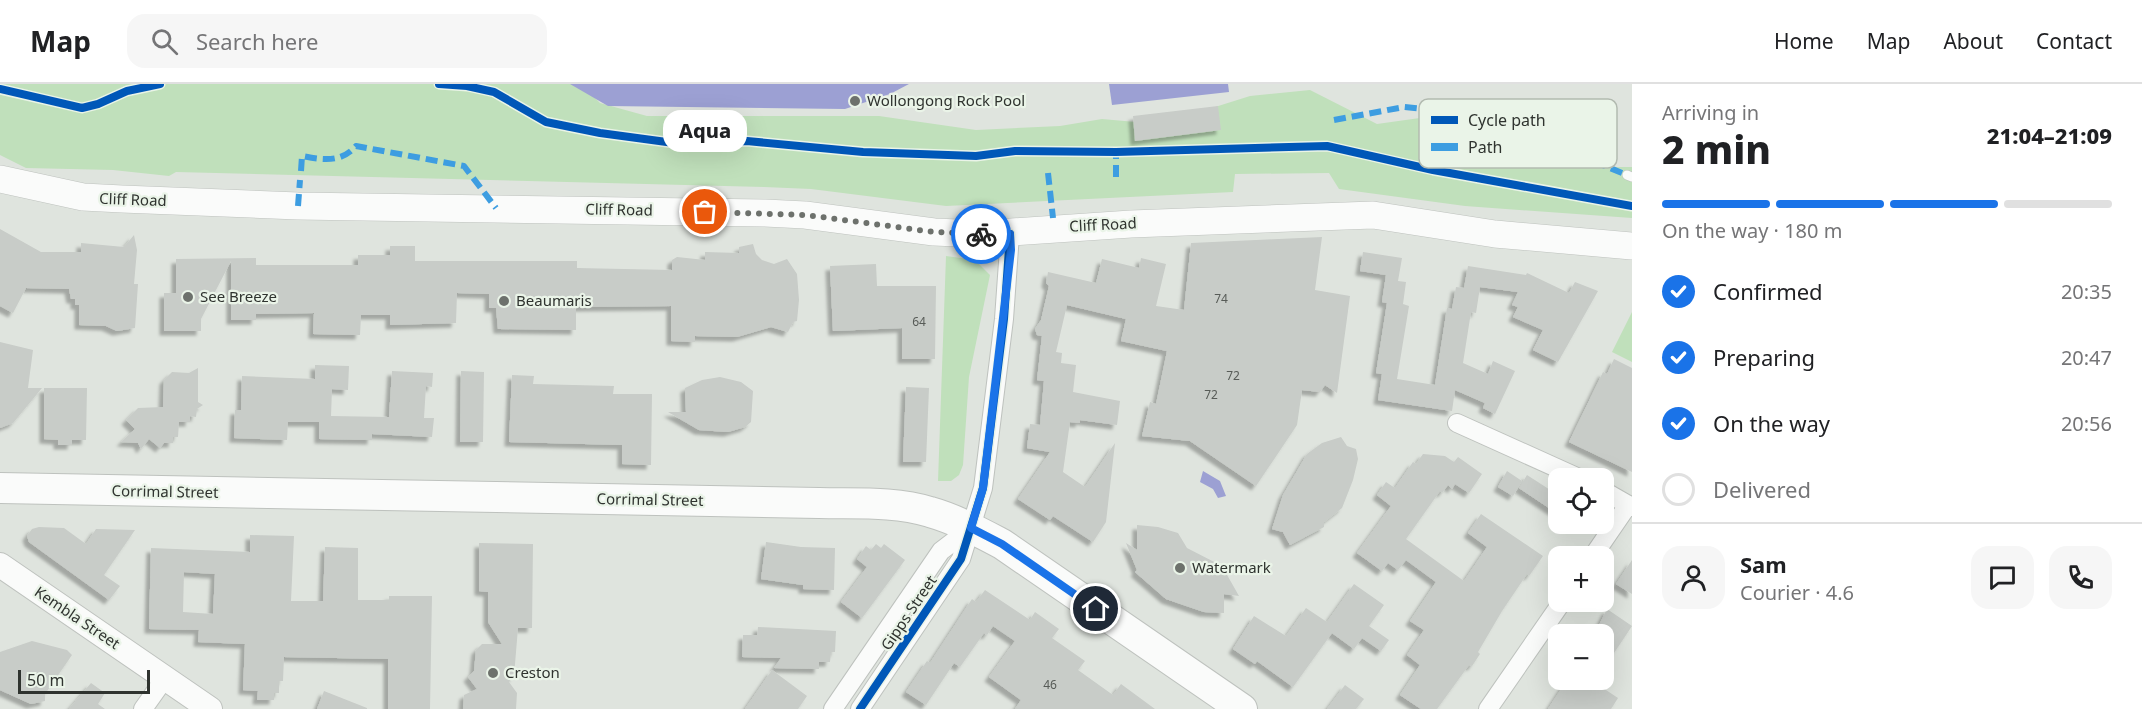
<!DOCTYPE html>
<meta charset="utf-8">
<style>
:root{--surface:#fff;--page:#f6f6f6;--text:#202124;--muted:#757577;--line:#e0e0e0;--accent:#1a73e8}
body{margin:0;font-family:"Noto Sans",sans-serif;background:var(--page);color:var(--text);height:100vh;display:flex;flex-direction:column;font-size:22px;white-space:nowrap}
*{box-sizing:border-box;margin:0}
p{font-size:20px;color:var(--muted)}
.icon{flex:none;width:33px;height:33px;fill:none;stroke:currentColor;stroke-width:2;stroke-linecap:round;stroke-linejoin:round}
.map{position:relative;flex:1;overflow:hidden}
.details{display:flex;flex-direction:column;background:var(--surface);width:510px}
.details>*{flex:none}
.tools{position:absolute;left:1548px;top:384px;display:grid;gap:12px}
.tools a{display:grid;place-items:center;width:66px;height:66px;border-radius:12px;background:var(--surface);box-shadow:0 6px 24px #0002;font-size:30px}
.scale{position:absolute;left:18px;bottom:15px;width:132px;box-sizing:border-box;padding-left:6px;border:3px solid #2f332f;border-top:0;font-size:16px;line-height:21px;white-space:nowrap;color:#2f332f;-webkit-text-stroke:4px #eaf4e8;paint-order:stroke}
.pin{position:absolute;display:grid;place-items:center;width:51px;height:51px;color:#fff;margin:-26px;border:3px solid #fff;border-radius:50%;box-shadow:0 2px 6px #0007}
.courier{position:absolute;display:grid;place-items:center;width:60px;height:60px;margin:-30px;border:4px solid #1a73e8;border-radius:50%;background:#fff;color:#222;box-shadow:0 2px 8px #0007}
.bubble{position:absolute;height:42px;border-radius:18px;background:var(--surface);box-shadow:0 6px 24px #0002;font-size:20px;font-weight:800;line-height:42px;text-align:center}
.headline em{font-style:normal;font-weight:800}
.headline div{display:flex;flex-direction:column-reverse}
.headline{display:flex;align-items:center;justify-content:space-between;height:102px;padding:0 30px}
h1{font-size:39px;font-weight:800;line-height:45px}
.bar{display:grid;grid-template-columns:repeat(4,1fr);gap:9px 6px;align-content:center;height:72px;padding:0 30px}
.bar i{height:8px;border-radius:4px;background:var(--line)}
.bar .active{background:var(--accent)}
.bar p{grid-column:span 4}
.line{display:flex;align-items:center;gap:15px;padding:0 30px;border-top:2px solid var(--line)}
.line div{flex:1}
.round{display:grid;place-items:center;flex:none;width:63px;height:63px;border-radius:18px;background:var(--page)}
ol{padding:0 30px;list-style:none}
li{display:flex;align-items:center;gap:18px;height:66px}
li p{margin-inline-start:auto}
li .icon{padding:6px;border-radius:50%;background:var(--accent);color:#fff;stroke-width:4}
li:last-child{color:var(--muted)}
li i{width:33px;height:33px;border:3px solid var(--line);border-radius:50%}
header{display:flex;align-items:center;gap:36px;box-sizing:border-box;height:84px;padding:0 30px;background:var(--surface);border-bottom:2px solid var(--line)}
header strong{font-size:28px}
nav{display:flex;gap:33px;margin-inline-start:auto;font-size:21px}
.search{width:420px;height:54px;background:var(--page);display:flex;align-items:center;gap:15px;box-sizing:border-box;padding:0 21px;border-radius:18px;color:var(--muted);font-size:22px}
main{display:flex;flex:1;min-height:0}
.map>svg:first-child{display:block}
</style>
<header>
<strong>Map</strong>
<div class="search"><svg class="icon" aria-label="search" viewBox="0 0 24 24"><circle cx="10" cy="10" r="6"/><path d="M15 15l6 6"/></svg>Search here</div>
<nav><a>Home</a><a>Map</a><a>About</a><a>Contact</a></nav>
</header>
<main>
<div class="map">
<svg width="1632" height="625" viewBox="0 0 1632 625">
<defs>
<filter id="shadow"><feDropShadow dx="-4.5" dy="4.5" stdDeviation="1.5" flood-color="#0004"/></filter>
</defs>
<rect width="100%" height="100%" fill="#dfe4de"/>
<!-- green -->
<g fill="#c0e0bb">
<path d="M0 0H581L600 19 647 32H879L976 46 1060 42 1102 35 1147 39 1196 29 1250 12 1310 6 1377 40 1434 32 1460 33 1547 73 1582 83H1632V134L1465 122 1339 105 1329 89 1235 90 1233 108 946 122 811 105 764 103 176 88 169 92 113 86 26 84 0 71Z"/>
<path d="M946 172 975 176 990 191 969 293 963 381 959 391 951 397H938Z"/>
<path d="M1632 228V278L1612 268Z"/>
</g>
<!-- water -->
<g fill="#9ca0d3">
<path d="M570 0H909L890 10 845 25 608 22Z"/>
<path d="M1109 0H1228L1229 8 1112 21Z"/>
<path d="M1203 387 1220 397 1226 412 1218 414 1213 405 1200 398Z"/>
</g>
<!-- building -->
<g fill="#c8ccc8" fill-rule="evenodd" filter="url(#shadow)">
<path d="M1218 22 1221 46 1135 57 1133 32Z"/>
<path d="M0 145 41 168H81V159L124 163 134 151 137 166 134 200H138L135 244 117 247 106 242 79 241V221H75V215H71L69 205 26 204 13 229 0 222Z"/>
<path d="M1322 153 1315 206 1350 212 1337 309 1325 301 1320 308 1302 306 1297 341 1256 402 1190 357 1142 352 1150 318 1156 320 1167 267 1121 257 1126 235 1067 221 1056 268 1062 269 1061 279 1076 281 1073 308 1120 317 1117 341 1080 336V339L1070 338 1063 388 1085 403 1115 359 1106 438 1093 458 1053 432 1050 436 1018 415 1050 368 1027 364 1030 340 1040 341 1044 297 1037 296 1042 252 1037 251 1035 245 1041 236 1049 202 1046 199 1048 188 1096 199 1102 175 1139 184 1141 174 1166 180 1156 222 1184 226 1191 159Z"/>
<path d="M753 160 756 170 762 176 774 180 787 175 797 190 799 216 797 237 793 238 788 248 771 243 737 253 695 252V258L671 257V222L576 223V246L498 245 496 224H489V210L457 209 456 239 390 241V231H361L360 251 313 250 314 229 256 230V236H231V177L201 235V247H164V209H176V175L256 174V181H358V171H390V162H415V177H577V184L672 186V176L677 173 705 176V168L739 169V163Z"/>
<path d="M1363 168 1402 174 1398 197 1406 198 1403 220 1409 222 1397 295 1435 301 1447 224 1452 225 1456 203 1464 204 1468 182 1526 191 1527 189 1569 209 1575 198 1598 207 1558 278 1533 266 1543 246 1513 233 1518 223 1512 221 1518 208 1480 203 1476 229 1471 228 1463 279 1488 290 1493 277 1515 287 1495 330 1483 324 1485 319 1455 306 1452 327 1378 316 1382 290 1376 289 1387 219 1382 218 1386 191 1360 187Z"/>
<path d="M876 180 877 202H936L935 275H902V244L833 247 830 182Z"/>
<path d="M0 258 33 266 28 304H42L13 339 0 344Z"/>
<path d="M1614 275 1632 284V388L1569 358 1603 288 1607 290Z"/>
<path d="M315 281 349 282 348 306 332 305 331 332 389 333 392 287 433 289 432 303 426 302 424 334H434L432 353 372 350V356L319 355V338H288L287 356 234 354 235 326H241L242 292 315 295Z"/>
<path d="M198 284V318L203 321 197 325 196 333 190 332V338H179L178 353H173V359H164L160 364 149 355 141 365 138 359 121 358 135 345 126 336 138 324 163 323 164 296 172 288 189 289Z"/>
<path d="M461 287 484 288 483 358H460Z"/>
<path d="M512 291 534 292 533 300 614 302 613 310H652L651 381 622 380V361L509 358Z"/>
<path d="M720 293 741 298 753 307 751 338 745 343 728 348 699 346 668 328H686L685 304 702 296Z"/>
<path d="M906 303 929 304 926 378H903Z"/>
<path d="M44 304H87L86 356H72V361H58V356L44 355Z"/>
<path d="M1341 353 1347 362 1356 365 1358 375 1353 396 1342 424 1324 438V443L1290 461 1283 448 1272 445 1283 411 1307 370 1322 359Z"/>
<path d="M1423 370 1445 372 1454 378 1458 373 1482 390 1469 409 1455 400 1452 405 1448 401 1442 409 1440 407 1406 455 1464 497 1487 463 1468 449 1481 430 1543 472 1529 492 1527 490 1502 527 1478 568 1480 570 1472 582 1469 581 1437 625H1421L1400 611 1420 581 1407 571 1424 546 1410 537 1436 498 1406 476 1398 486 1388 479 1382 487 1357 469 1391 422 1377 411 1386 398 1395 404 1413 378 1416 380Z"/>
<path d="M1507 387 1522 397 1513 412 1498 403Z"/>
<path d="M1527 391 1558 411V430L1519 404Z"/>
<path d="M1137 441 1158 443 1178 449 1187 464 1222 482 1239 512 1224 510V529L1204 528 1166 515 1135 488 1137 486 1126 459 1137 466Z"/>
<path d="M39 443 64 444 86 460 96 445 135 446 104 491 120 502 109 516 29 458 27 452 32 445Z"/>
<path d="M250 451 294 452 291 517H323L325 463 358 464V516H389V512H432L430 625H388V575L284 573 283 597H279V609H274V616H257L258 607 243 606 245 560 198 558 199 546 149 545 151 464 250 468ZM184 488 215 490 213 530 183 528Z"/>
<path d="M766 458 801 463 835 464 834 506 803 505V501L761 495Z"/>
<path d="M479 459 533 460 532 544H518L514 592 509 598 517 609 516 625H463L464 611 477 605 468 593 474 587 476 566 482 560H502L488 538V508L479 507Z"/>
<path d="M876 460 881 464 884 460 905 476 862 534 841 518 867 483 857 475 866 462 871 466Z"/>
<path d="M1632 476V510L1616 500Z"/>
<path d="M1354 500 1384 521 1369 542 1389 556 1381 567 1362 554 1354 565 1332 549 1293 603 1257 577 1255 580 1233 565 1254 532 1286 552 1306 524 1327 538Z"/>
<path d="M985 506 1030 536 1035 528 1059 545 1052 554 1085 577 1078 586 1113 611 1121 600 1155 625H1015L1021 616 989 593 1015 557 993 542 987 551 984 549 960 583 954 579 926 621 906 608 927 577 930 579 972 515 976 518Z"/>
<path d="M1607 525 1632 542 1604 584V550L1596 547Z"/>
<path d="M758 543 836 547 835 568H831L830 578H819V585L774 584 781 574 742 573 743 551H757Z"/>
<path d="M32 557 67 566 72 571 45 610V617L31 620 0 606V568Z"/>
<path d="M772 586 807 612 798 625H745Z"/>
<path d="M1567 596H1591L1618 614 1611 625H1548Z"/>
<path d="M91 599 105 609 98 620 105 625H69Z"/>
<path d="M1345 601 1364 615 1356 625H1327Z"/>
<path d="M324 607 367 624V625H317Z"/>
</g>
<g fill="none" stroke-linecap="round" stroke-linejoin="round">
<!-- service casing -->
<g stroke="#bec2be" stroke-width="10">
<path id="service" d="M1627 91 1632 93"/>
</g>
<!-- minor casing -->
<g stroke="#bec2be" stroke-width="20">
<g id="minor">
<path d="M1457 339 1579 394"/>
<path d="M1604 407 1632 423"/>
<path d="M1593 472 1628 421"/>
<path d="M143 625 165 594"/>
<path d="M833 625 941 467 971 444"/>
<path d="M860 625 961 475 983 404 1004 235 1010 150"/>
<path d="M1488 625 1562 518"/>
</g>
</g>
<!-- tertiary casing -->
<g stroke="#bec2be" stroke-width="26">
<path id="tertiary" d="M0 481 210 625"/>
</g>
<!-- secondary casing -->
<g stroke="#bec2be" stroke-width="28">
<path id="secondary" d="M0 95 83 113 122 115 298 122 765 129 805 131 934 148 981 150 1131 140 1373 131 1495 150 1632 162"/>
</g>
<!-- primary casing -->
<g stroke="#bec2be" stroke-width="32">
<path id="primary" d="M0 404 819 419C855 420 895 417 930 428 955 435 979 448 1002 460L1242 625"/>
</g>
<!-- service -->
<use href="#service" stroke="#fafbfa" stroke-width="9"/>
<!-- minor -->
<use href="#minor" stroke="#fafbfa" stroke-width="18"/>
<!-- tertiary -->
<use href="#tertiary" stroke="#fafbfa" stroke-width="24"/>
<!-- secondary -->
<use href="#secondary" stroke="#fafbfa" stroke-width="27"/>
<!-- primary -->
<use href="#primary" stroke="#fafbfa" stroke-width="30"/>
<!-- quiet -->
<g stroke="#3d9de1" stroke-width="6" stroke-dasharray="12 6" stroke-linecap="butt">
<path d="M1334 36 1404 23 1444 27 1566 66 1627 91"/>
<path d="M301 87 302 72C323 76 341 79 356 62L464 82 496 124"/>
<path d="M1048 89 1053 134"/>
<path d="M1116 93V68"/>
<path d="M298 122 300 96"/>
</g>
<!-- cycleway casing -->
<g stroke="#eaf4e8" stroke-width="11">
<g id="cycleway">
<path d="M439 0 467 2 494 8 546 38 600 49 674 59 747 57 863 68 976 72 1015 67 1116 68 1327 62 1433 86 1632 122"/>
<path d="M0 5 82 24 98 20 127 7 160 0"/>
<path d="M860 625 961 475 983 404 1004 235 1010 150"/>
</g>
</g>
<!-- cycleway -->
<use href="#cycleway" stroke="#0057b8" stroke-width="8"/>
</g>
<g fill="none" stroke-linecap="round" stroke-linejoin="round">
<!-- done -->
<path stroke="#6d716c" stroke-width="6" stroke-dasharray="0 10.8" d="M705 128 806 131 934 148 981 150"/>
<!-- route -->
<path stroke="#1a73e8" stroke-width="8" d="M981 150H1010L1011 166 983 404 971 444 1002 460 1096 525"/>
</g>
<!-- markers -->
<g fill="#6d716c" stroke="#eaf4e8" stroke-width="2">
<circle cx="855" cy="17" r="6"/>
<circle cx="188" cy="213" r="6"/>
<circle cx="504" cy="217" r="6"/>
<circle cx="1180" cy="484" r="6"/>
<circle cx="493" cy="589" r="6"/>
</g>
<g text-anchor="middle" stroke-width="4.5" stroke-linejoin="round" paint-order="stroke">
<!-- number labels -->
<g font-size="12" fill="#575b57">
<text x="1221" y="219">74</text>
<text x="919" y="242">64</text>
<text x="1233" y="296">72</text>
<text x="1211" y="315">72</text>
<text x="1050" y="605">46</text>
</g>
<!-- poi labels -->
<g font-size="15" fill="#2f332f" stroke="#eaf4e8" text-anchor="start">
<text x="867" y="22">Wollongong Rock Pool</text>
<text x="200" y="218">See Breeze</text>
<text x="516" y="222">Beaumaris</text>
<text x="1192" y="489">Watermark</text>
<text x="505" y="594">Creston</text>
</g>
<!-- street labels -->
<g font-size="15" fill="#2f332f" stroke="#eaf4e8">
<text transform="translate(133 116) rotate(2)" y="5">Cliff Road</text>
<text transform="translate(619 126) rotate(1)" y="5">Cliff Road</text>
<text transform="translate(1103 141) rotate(-3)" y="5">Cliff Road</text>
<text transform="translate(165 408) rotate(1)" y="5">Corrimal Street</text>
<text transform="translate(650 416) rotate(1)" y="5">Corrimal Street</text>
<text transform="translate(909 529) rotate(-56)" y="5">Gipps Street</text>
<text transform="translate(77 534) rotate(34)" y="5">Kembla Street</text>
</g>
</g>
<!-- legend -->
<rect x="1419" y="15" width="198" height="69" rx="9" fill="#eaf4e8" stroke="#b2bab0" stroke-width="1.5"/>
<rect x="1431" y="32" width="27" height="8" fill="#0057b8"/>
<rect x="1431" y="59" width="27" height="8" fill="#3d9de1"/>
<g font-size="16" fill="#2f332f">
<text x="1468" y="42">Cycle path</text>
<text x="1468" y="69">Path</text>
</g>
</svg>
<div class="tools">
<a><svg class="icon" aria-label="locate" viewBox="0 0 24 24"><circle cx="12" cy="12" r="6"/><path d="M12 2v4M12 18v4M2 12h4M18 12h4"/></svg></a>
<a>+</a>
<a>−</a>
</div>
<div class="scale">50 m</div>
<div class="pin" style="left:705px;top:128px;background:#ea580c"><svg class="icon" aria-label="bag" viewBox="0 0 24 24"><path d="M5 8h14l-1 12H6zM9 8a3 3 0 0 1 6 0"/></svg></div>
<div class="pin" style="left:1096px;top:525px;background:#1f2937"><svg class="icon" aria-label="home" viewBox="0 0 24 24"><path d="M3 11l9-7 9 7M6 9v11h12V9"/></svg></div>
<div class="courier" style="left:981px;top:150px"><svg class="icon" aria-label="bike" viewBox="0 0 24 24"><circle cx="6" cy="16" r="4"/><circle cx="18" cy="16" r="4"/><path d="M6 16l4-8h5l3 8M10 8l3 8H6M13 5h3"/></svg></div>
<div class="bubble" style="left:663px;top:26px;width:84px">Aqua</div>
</div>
<section class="details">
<div class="headline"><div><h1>2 min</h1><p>Arriving in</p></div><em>21:04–21:09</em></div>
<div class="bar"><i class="active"></i><i class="active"></i><i class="active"></i><i></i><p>On the way · 180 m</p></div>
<ol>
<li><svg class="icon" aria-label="check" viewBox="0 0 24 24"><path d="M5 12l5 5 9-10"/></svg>Confirmed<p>20:35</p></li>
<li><svg class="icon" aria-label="check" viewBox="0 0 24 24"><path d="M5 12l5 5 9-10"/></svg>Preparing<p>20:47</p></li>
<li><svg class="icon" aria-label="check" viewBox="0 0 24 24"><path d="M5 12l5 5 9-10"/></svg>On the way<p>20:56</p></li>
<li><i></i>Delivered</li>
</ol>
<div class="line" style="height:108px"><a class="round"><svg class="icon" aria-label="person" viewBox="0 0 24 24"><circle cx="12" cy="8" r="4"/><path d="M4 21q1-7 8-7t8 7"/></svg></a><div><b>Sam</b><p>Courier · 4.6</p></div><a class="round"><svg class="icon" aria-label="chat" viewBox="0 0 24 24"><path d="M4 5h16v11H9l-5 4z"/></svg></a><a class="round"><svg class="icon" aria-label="phone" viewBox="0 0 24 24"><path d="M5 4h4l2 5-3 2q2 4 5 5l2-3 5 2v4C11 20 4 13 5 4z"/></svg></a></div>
</section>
</main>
